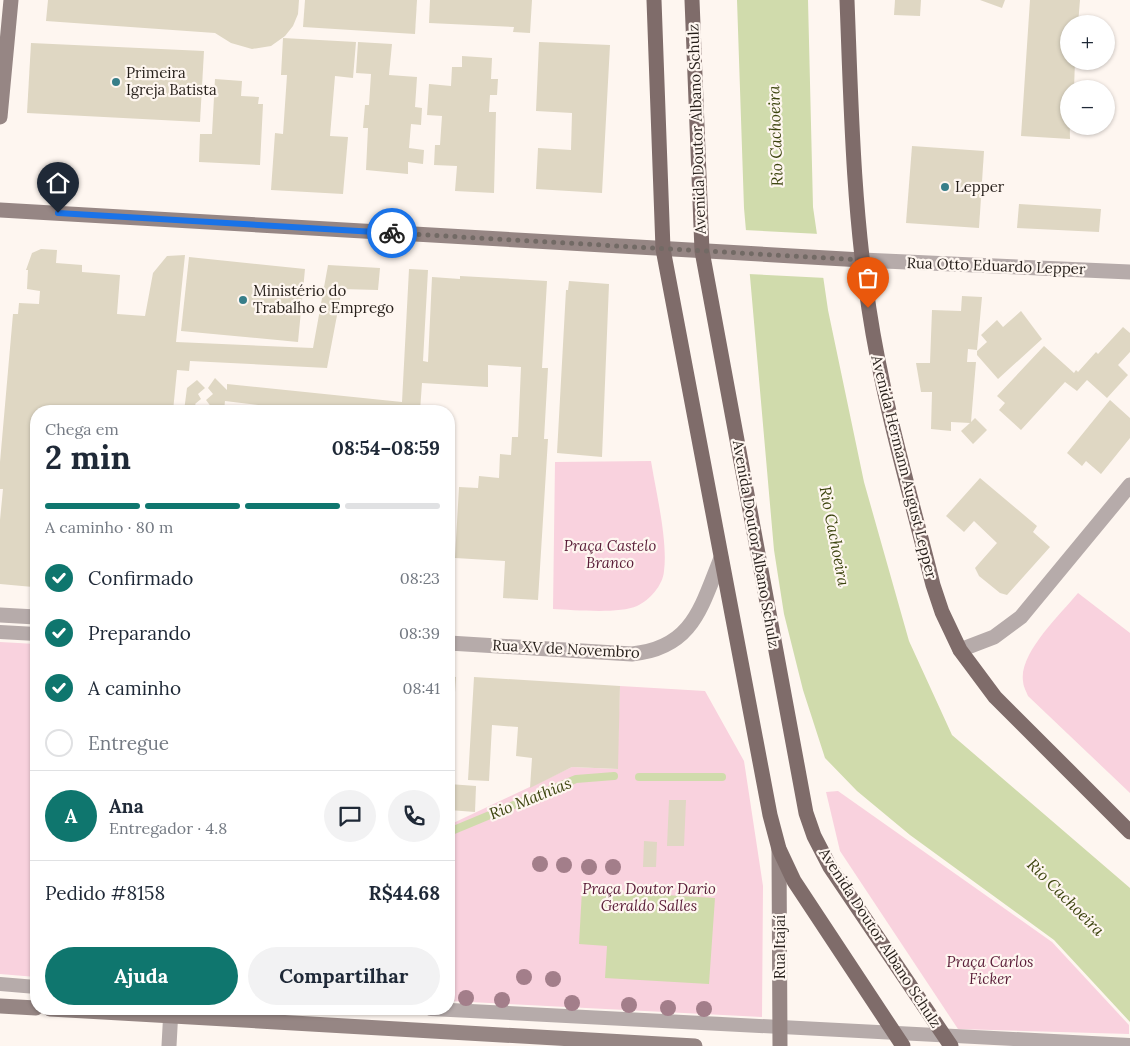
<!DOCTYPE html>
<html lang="pt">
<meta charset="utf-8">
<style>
:root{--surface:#fff;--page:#f2f2f3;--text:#1f2937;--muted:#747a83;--line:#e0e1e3;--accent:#0f766e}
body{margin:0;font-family:Lora,serif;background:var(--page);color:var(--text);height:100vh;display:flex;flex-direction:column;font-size:19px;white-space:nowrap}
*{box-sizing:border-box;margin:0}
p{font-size:16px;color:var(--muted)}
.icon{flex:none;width:28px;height:28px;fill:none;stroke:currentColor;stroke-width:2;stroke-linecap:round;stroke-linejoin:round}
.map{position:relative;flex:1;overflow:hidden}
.side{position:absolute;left:30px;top:405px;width:425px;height:610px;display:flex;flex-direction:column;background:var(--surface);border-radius:20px;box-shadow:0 1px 4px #0004}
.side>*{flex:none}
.tools{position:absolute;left:1060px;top:15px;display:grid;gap:10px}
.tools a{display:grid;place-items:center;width:55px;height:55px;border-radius:50%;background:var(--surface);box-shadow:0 1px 4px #0004;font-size:25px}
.pin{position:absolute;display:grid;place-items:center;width:42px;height:42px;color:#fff;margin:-51px -21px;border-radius:50% 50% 50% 0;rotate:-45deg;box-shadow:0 0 5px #0007}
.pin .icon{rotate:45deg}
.courier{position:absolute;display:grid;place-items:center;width:50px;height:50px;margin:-25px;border:4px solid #1a73e8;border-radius:50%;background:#fff;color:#222;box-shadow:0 1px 6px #0007}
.headline em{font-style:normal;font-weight:700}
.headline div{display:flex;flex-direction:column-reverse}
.headline{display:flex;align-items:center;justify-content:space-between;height:85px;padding:0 15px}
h1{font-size:32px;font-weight:700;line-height:38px}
.bar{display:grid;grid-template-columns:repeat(4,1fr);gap:8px 5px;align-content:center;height:60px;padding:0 15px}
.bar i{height:6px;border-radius:4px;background:var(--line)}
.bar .active{background:var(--accent)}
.bar p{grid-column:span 4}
.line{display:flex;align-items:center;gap:12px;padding:0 15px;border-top:1px solid var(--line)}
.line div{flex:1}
.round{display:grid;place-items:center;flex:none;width:52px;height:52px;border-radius:26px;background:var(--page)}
ol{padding:0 15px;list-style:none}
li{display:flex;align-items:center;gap:15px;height:55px}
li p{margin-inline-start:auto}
li .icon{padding:5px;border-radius:50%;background:var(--accent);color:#fff;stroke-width:4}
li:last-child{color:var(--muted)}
li i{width:28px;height:28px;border:2px solid var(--line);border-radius:50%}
.cta{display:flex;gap:10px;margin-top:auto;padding:10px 15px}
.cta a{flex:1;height:58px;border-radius:30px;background:var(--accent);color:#fff;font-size:20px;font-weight:700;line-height:58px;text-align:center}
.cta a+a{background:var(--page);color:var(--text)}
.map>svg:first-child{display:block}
</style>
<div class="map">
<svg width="1130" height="1046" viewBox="0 0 1130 1046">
<rect width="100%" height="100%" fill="#fef6f0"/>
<!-- green -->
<g fill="#f9d2de">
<path d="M651 461C656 492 668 541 664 571 663 585 650 600 637 606 620 614 574 610 553 609L555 462Z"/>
<path d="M1078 593 1130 633V793L1028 696C1026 691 1023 686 1023 681 1019 653 1060 615 1078 593Z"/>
<path d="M0 642 36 644V977L0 974Z"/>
<path d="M620 686 705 691 744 761 763 886 762 1017 449 1001V825L572 767 617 769Z"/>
<path d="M838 791 1052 942 1129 1025V1034L958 1029 840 851 826 792Z"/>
</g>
<!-- water -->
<g fill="#d0dbac">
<path d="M737 0H808L813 207 828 310 864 482 909 641 952 735 1130 888V1022L1054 940 910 835 857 791 825 758 803 690 784 614 774 550 744 208Z"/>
<path d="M582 890 715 898 709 984 605 978 607 946 579 944Z"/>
</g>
<!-- pier -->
<path fill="#fef6f0" d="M744 230 820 234 826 278 748 274Z"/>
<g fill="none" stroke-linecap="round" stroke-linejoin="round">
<!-- stream -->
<g stroke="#d0dbac" stroke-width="8">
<path d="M639 777H722"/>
<path d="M449 832 576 779 614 776"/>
</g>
</g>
<!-- building -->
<g fill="#dfd7c3">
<path d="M48 0H299L298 14 293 26 285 36 271 46 252 49 231 43 215 33 46 21Z"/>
<path d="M305 0H417L415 34 303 27Z"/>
<path d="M430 0H532L530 33 513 32 514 27 429 23Z"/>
<path d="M895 0H921L920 16 894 15Z"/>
<path d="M980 0H1005L1002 8Z"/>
<path d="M1030 0H1080L1078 24H1069V61H1075L1074 89H1069L1070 139 1021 136Z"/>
<path d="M283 38 356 42 353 78 335 76 330 136 348 137 343 194 271 190 275 133 283 134 287 75H281Z"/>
<path d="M358 42 392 44 389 75 417 77 415 107 422 108 421 125 411 124 409 148 424 150 423 164 408 162V174L366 170 368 128H363L365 105H369L371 74 356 73Z"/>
<path d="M539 42 610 45 602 193 536 189 538 148 571 150 572 113 536 111Z"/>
<path d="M31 43 204 51 200 122 27 113Z"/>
<path d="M462 56 492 58 491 79H498L497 95H490L489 112H496L494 193 455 191 457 166 434 165 435 145H440L442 116 427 115 429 84 451 86 452 67H462Z"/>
<path d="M215 79 242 81 241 96 259 97 258 104H263L260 165 199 162 200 134H212Z"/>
<path d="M912 146 984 151 979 228 906 223Z"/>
<path d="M1019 204 1101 209 1099 232 1017 228Z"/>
<path d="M41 249 57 250 56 263 82 265V272L120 275 117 314 145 316 153 273 167 256 185 255 176 342 313 348 328 265 380 268 378 290 342 289 327 368 190 361 189 371 177 370 173 411H36V559L33 587 0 584V520L3 489H0V462L13 314H18L19 303 39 304 40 291 27 289 28 270H26L32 253Z"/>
<path d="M189 257 305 269 298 342 181 331Z"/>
<path d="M409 269 428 270 423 361 428 362 432 277 460 279V276L547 281 542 368H548L544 439H548L538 600 503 598 505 561 455 558 459 487 478 488 479 476 499 478 500 454 511 455 512 437H518L521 367 488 365V387L422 383 420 411H310L225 401 224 411H208L212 408 206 400 213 394 208 388 215 378 227 390V384L402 402Z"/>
<path d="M569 281 609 284 602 457 557 453 566 290H568Z"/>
<path d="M962 296 982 297 977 350 968 349 967 362H976L971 422 975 418 987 430 973 444 961 431 970 423 951 422V431L931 429 932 392H921L916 363H930L932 310 961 311Z"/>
<path d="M1021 311 1042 339 998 379 977 355V351L987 342 981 335 997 320 1003 327Z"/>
<path d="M1123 327 1130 333V352L1118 365 1128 375 1107 398 1087 380 1077 391 1065 382 1021 430 999 410 1005 403 997 396 1044 346 1074 373 1076 370 1078 372 1096 352 1098 354Z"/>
<path d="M197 380 205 388 198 394 201 399 195 404 200 411H184L187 388Z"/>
<path d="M1110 400 1130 418V438L1101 474 1086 461 1082 466 1067 453Z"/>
<path d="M980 478 1037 526 1033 532 1050 547 1007 595 1000 593 979 576 975 568 997 543 974 521 964 532 946 516Z"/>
<path d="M449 676 456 677 450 770H449Z"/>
<path d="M474 677 620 686 618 769 572 767 530 788 532 758 516 756 518 727 492 725 489 781 468 780Z"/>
<path d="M449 784 476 786 475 812 449 810Z"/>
<path d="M669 800H686L684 846H667Z"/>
<path d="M644 841 657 842 656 867H643Z"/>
</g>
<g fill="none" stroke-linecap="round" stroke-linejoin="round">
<!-- service -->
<g stroke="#b6abaa" stroke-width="14">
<path d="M0 632 36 634"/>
<path d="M0 984 36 987"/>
<path d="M431 1009 1130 1045"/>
</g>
<!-- minor -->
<g stroke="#b6abaa" stroke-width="15">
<path d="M862 260 1130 272"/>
<path d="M449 643 632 654C693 648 701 607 721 558"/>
<path d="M960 650 994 637 1021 617 1130 485"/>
</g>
<!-- tertiary -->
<g stroke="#b6abaa" stroke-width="15">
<path d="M0 615 36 617"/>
<path d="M169 1046 171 1009"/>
</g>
<!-- secondary -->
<g stroke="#968684" stroke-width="15">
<path d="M0 117 11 0"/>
<path d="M0 210 862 260"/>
<path d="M779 849 780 1046"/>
<path d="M0 1006 36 1008"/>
<path d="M50 1009 695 1046"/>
</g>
<!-- primary -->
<g stroke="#7f6c6a" stroke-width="15">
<path d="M654 0 663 249 770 815 779 849 794 881 903 1046"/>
<path d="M692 0 702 251 806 813 814 836 830 867 951 1046"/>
<path d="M847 0C851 103 853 207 869 309 883 402 910 493 933 585L942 612 960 650 995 697 1130 832"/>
</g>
</g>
<!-- trees -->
<g fill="#a37e8a">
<circle cx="540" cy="864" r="8"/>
<circle cx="564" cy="865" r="8"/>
<circle cx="589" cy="867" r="8"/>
<circle cx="613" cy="867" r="8"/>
<circle cx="524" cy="977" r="8"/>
<circle cx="553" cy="979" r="8"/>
<circle cx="466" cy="998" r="8"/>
<circle cx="502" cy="1000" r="8"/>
<circle cx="572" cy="1003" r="8"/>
<circle cx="629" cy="1005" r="8"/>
<circle cx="668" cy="1008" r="8"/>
<circle cx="704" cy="1009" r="8"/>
</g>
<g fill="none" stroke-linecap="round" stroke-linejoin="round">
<!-- done -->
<path stroke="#726a65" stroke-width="5" stroke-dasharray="0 9" d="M392 233 862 260 868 308"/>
<!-- route -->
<path stroke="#1a73e8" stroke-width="6" d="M58 213 392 233"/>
</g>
<!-- markers -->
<g fill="#377e89" stroke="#fef6f0" stroke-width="2">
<circle cx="116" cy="82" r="5"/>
<circle cx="945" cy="187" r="5"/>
<circle cx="243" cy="300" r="5"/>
</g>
<g text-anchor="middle" stroke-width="4.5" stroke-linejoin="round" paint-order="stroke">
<!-- poi labels -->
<g font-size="15" fill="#261f1a" stroke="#fef6f0" text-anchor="start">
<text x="126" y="78">Primeira<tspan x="126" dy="17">Igreja Batista</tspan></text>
<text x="955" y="192">Lepper</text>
<text x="253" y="296">Ministério do<tspan x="253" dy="17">Trabalho e Emprego</tspan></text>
</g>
<!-- street labels -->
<g font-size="15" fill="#261f1a" stroke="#fef6f0">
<text transform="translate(697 129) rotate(-92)" y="5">Avenida Doutor Albano Schulz</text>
<text transform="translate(996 266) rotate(2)" y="5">Rua Otto Eduardo Lepper</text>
<text transform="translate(904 467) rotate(76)" y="5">Avenida Hermann August Lepper</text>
<text transform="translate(756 544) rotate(80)" y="5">Avenida Doutor Albano Schulz</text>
<text transform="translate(566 649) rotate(3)" y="5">Rua XV de Novembro</text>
<text transform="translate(880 938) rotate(57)" y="5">Avenida Doutor Albano Schulz</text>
<text transform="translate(780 947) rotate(-90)" y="5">Rua Itajaí</text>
</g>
<!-- park labels -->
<g font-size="15" font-style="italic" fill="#591c37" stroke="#fef6f0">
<text x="610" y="551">Praça Castelo<tspan x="610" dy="17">Branco</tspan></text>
<text x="649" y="894">Praça Doutor Dario<tspan x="649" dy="17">Geraldo Salles</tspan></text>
<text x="990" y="967">Praça Carlos<tspan x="990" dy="17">Ficker</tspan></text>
</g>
<!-- water labels -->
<g font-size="16" font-style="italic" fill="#3c440e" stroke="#fef6f0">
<text transform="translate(775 136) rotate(-92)" y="6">Rio Cachoeira</text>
<text transform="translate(835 536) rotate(79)" y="6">Rio Cachoeira</text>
<text transform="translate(530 798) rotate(-22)" y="6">Rio Mathias</text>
<text transform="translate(1066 897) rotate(45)" y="6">Rio Cachoeira</text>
</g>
</g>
</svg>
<div class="tools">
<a>+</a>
<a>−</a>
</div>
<div class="pin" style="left:868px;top:308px;background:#ea580c"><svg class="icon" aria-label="bag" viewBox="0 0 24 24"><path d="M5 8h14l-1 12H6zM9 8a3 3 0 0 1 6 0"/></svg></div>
<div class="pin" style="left:58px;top:213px;background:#1f2937"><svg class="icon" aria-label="home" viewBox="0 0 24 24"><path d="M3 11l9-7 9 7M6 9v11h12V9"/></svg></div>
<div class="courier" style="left:392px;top:233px"><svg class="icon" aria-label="bike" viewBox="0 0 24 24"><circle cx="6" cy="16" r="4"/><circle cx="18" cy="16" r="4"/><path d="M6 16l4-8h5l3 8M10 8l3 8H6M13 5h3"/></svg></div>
<section class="side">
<div class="headline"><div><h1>2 min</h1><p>Chega em</p></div><em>08:54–08:59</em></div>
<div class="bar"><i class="active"></i><i class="active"></i><i class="active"></i><i></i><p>A caminho · 80 m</p></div>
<ol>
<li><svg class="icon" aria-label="check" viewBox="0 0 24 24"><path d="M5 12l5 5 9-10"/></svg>Confirmado<p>08:23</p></li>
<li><svg class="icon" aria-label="check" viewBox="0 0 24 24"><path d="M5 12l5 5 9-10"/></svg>Preparando<p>08:39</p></li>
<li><svg class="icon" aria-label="check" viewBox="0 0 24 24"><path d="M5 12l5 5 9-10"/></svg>A caminho<p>08:41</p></li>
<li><i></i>Entregue</li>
</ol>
<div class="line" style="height:90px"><b class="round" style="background:var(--accent);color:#fff">A</b><div><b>Ana</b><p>Entregador · 4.8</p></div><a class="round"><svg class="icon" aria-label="chat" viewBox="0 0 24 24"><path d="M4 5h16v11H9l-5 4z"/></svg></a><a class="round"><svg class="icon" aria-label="phone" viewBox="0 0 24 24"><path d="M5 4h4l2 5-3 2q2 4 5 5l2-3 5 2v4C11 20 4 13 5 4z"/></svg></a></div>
<div class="line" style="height:65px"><div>Pedido #8158</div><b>R$44.68</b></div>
<div class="cta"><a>Ajuda</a><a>Compartilhar</a></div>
</section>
</div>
